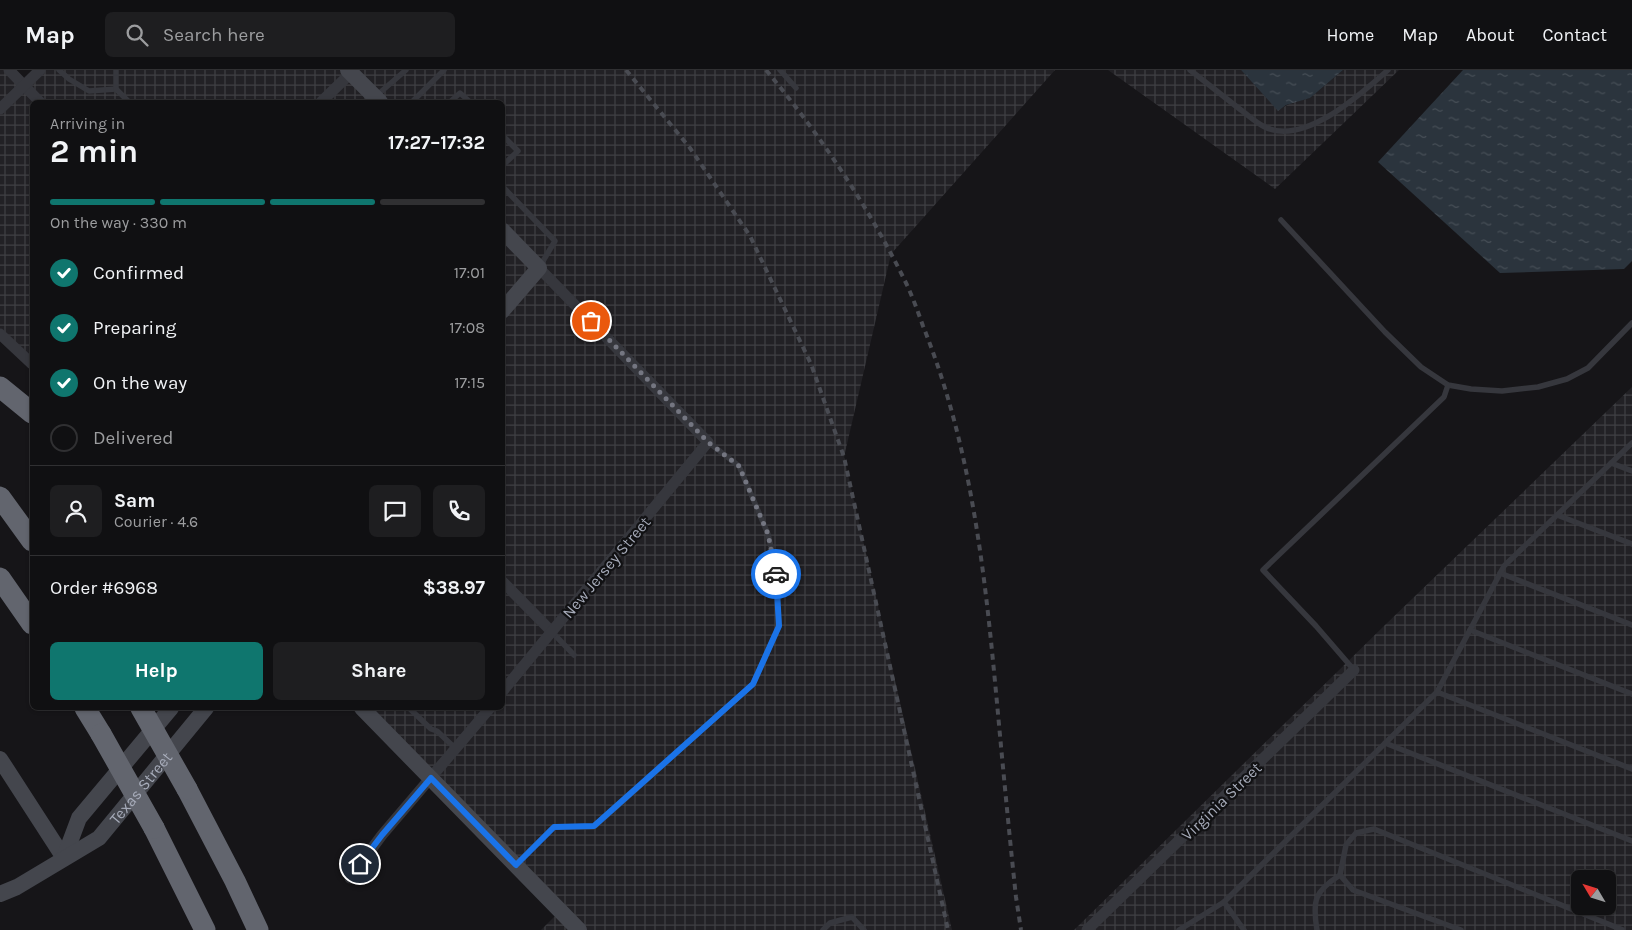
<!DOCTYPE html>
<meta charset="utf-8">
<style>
:root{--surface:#101012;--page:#1e1e20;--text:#f1f3f6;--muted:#9c9d9f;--line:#303032;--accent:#0f766e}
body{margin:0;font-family:Karla,sans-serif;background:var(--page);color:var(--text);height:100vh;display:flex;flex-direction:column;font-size:19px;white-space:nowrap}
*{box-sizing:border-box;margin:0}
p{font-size:16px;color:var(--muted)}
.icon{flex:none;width:28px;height:28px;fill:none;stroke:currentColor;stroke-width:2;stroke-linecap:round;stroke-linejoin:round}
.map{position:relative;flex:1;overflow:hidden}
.drawer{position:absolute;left:30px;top:30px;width:475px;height:610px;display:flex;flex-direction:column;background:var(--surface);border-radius:8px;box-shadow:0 1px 4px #0004,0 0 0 1px var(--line)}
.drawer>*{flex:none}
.needle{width:32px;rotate:308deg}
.fabs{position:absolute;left:1571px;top:800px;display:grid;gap:10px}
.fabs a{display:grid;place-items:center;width:45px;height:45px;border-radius:8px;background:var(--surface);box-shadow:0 1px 4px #0004,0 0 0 1px var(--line);font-size:25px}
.pin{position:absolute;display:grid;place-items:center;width:42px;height:42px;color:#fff;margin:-21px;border:2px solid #fff;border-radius:50%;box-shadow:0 1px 5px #0007}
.courier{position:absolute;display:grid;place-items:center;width:50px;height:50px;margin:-25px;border:4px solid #1a73e8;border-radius:50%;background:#fff;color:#222;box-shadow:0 1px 6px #0007}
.headline em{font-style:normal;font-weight:700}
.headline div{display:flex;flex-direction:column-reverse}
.headline{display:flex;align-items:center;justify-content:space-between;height:85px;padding:0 20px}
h1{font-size:32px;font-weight:700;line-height:38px}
.bar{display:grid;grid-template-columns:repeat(4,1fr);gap:8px 5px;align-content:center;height:60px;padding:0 20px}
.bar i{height:6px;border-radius:4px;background:var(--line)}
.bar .active{background:var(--accent)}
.bar p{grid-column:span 4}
.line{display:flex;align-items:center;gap:12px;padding:0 20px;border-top:1px solid var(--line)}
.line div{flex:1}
.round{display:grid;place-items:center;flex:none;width:52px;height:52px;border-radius:8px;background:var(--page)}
ol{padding:0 20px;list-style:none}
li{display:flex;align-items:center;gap:15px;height:55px}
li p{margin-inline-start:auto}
li .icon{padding:5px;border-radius:50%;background:var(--accent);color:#fff;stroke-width:4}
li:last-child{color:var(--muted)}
li i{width:28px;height:28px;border:2px solid var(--line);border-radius:50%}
.cta{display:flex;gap:10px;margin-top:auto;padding:10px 20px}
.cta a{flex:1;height:58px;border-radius:8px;background:var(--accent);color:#fff;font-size:20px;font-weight:700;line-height:58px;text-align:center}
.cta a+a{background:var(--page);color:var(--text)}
header{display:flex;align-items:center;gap:30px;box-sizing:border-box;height:70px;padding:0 25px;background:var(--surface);border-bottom:1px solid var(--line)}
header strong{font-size:24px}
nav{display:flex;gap:28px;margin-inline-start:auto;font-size:18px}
.search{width:350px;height:45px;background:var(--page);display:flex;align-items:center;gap:12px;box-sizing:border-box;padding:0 18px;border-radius:8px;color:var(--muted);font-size:19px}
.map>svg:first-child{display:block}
</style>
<header>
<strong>Map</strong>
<div class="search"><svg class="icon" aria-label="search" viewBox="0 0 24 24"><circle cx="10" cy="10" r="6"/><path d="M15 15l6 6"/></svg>Search here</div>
<nav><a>Home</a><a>Map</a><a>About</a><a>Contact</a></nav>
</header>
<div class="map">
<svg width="1632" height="860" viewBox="0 0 1632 860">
<defs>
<pattern id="industrial-grid" width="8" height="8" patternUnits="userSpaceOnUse" patternTransform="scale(1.25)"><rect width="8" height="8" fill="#222125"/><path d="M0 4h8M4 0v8" fill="none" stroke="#3f3f43"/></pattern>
<pattern id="water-ripples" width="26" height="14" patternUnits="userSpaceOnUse" patternTransform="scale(1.25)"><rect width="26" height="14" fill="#2b343d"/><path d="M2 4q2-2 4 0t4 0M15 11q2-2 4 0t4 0" fill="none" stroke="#474f57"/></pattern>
</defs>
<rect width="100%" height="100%" fill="#161518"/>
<!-- industrial -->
<g fill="url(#industrial-grid)" fill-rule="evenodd">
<path d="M0 0H9L24 16 41 0H1055L891 184 844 387 952 860H541L560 841 362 638H502V32H32V292L0 265Z"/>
<path d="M1108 0H1241L1278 40 1291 33 1310 28 1343 0H1399L1275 119Z"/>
<path d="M1632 317V860H1074L1385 555ZM1580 809H1608V836H1580Z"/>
</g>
<!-- water -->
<g fill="url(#water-ripples)">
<path d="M1241 0H1343L1310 28 1286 35 1278 41Z"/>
<path d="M1463 0H1632V191L1624 199 1500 203 1378 92Z"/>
</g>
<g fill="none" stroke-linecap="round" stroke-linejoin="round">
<!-- lane -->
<g stroke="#36373d" stroke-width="5.5">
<path d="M59 0 69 9 89 21 116 19"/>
<path d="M116 0V19L129 32"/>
<path d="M780 0 796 18"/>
<path d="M1190 0C1207 13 1224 27 1241 40 1248 45 1255 52 1263 56 1302 78 1360 25 1388 0"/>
<path d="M376 26 406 0"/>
<path d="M412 32 444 0"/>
<path d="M450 32 460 23 470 32"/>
<path d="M502 65 518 81 502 96"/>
<path d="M502 116 555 171 540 196"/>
<path d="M1281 150 1385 262 1421 297 1448 315 1471 319 1502 321 1538 317 1567 309 1588 298 1632 253"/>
<path d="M1611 393 1632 401"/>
<path d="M1557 445 1632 474"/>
<path d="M1500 503 1632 555"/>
<path d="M1470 560 1632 624"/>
<path d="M552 562 574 585"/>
<path d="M1354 600 1316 556 1263 500 1444 327 1448 315"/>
<path d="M1437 622 1632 699"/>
<path d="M409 638 431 659 437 661 456 679"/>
<path d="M1385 673 1632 771"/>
<path d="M517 793 554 757H594L753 614 779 556 776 498 768 464 739 396 708 372"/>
<path d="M1224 832 1244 860"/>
<path d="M823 860 830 853 852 847 864 860"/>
<path d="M1179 860 1224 832 1437 622 1504 496 1632 373"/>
<path d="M1317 860C1312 830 1315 821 1340 805"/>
<path d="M1461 860 1353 820 1340 805 1346 775 1356 763 1374 759 1623 860"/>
</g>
<!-- street -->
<g stroke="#36373d" stroke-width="11">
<path d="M9 0 40 32"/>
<path d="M321 32 354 0"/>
<path d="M0 39 40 0"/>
<path d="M0 264 32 294"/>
<path d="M502 511 552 562"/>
<path d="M502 622 708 372 539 198"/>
<path d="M350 808 382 765 490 638"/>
<path d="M1087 860 1354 600"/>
</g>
<!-- secondary -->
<g stroke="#44464d" stroke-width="16">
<path d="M348 0 380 32"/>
<path d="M502 160 539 198 502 241"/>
<path d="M362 638 579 860"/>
<path d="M0 689 64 788"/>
<path d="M64 788 79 748 171 638"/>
<path id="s1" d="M0 824 17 817 99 768 206 638"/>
</g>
<!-- highway -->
<g stroke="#62656e" stroke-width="21">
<path d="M0 317 32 343"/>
<path d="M0 427 32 471"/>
<path d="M0 508 32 554"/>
<path d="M85 638 101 664"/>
<path d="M187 719 235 811 258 860"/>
<path d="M154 758 205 860"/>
</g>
<!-- rail -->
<g stroke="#494b52" stroke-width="4" stroke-dasharray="6 5" stroke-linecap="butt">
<path d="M626 0 690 78 750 166 811 294 844 387 948 860"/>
<path d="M766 0C821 66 869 137 907 215 913 228 918 242 923 256 972 378 985 504 997 633 1003 698 1009 762 1016 827L1021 860"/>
</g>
<!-- highway-bridge -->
<g stroke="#62656e" stroke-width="21">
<path d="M141 638 187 719"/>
<path d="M101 664 154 758"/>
</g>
</g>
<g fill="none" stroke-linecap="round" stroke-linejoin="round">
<!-- done -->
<path stroke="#747681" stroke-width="5" stroke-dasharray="0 9" d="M591 251 708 372 739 396 768 464 776 504"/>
<!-- route -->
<path stroke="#1a73e8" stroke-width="6" d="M360 794 382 765 431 708 516 795 554 757 594 756 753 614 779 556 776 504"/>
</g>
<g text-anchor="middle" stroke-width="4.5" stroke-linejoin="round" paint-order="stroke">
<!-- street labels -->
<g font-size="16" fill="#a6abb9" stroke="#111113">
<text transform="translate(606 497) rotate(-50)" y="6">New Jersey Street</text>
<text dy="6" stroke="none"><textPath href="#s1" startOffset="179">Texas Street</textPath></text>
<text transform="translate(1221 731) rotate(-44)" y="6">Virginia Street</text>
</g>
</g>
</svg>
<div class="fabs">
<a><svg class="needle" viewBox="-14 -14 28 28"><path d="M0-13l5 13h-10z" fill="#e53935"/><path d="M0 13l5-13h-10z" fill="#9c9d9f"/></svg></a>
</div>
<div class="pin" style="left:591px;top:251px;background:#ea580c"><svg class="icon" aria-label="bag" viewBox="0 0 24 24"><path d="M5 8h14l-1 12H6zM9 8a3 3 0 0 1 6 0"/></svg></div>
<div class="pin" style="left:360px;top:794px;background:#1f2937"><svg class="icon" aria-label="home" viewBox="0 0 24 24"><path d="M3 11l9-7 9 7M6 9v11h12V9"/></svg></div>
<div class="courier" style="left:776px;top:504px"><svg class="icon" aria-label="car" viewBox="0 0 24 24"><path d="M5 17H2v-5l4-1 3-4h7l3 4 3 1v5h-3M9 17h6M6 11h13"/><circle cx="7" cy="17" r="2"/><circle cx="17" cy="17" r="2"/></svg></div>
<section class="drawer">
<div class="headline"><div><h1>2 min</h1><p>Arriving in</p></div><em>17:27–17:32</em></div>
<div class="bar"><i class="active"></i><i class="active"></i><i class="active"></i><i></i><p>On the way · 330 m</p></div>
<ol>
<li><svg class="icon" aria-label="check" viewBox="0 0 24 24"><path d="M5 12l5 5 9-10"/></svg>Confirmed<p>17:01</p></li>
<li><svg class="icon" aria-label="check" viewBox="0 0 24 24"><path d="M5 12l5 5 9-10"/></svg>Preparing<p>17:08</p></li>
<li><svg class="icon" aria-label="check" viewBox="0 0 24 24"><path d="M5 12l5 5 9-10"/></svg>On the way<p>17:15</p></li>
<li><i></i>Delivered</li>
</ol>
<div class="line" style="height:90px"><a class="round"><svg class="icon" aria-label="person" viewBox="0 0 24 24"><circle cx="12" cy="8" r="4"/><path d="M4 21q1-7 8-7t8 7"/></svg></a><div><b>Sam</b><p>Courier · 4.6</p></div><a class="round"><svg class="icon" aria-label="chat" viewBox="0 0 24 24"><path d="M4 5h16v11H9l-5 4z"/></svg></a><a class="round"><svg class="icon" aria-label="phone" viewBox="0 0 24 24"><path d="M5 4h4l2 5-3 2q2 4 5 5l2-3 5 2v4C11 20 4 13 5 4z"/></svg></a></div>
<div class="line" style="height:65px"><div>Order #6968</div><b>$38.97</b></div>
<div class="cta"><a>Help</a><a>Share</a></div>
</section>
</div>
